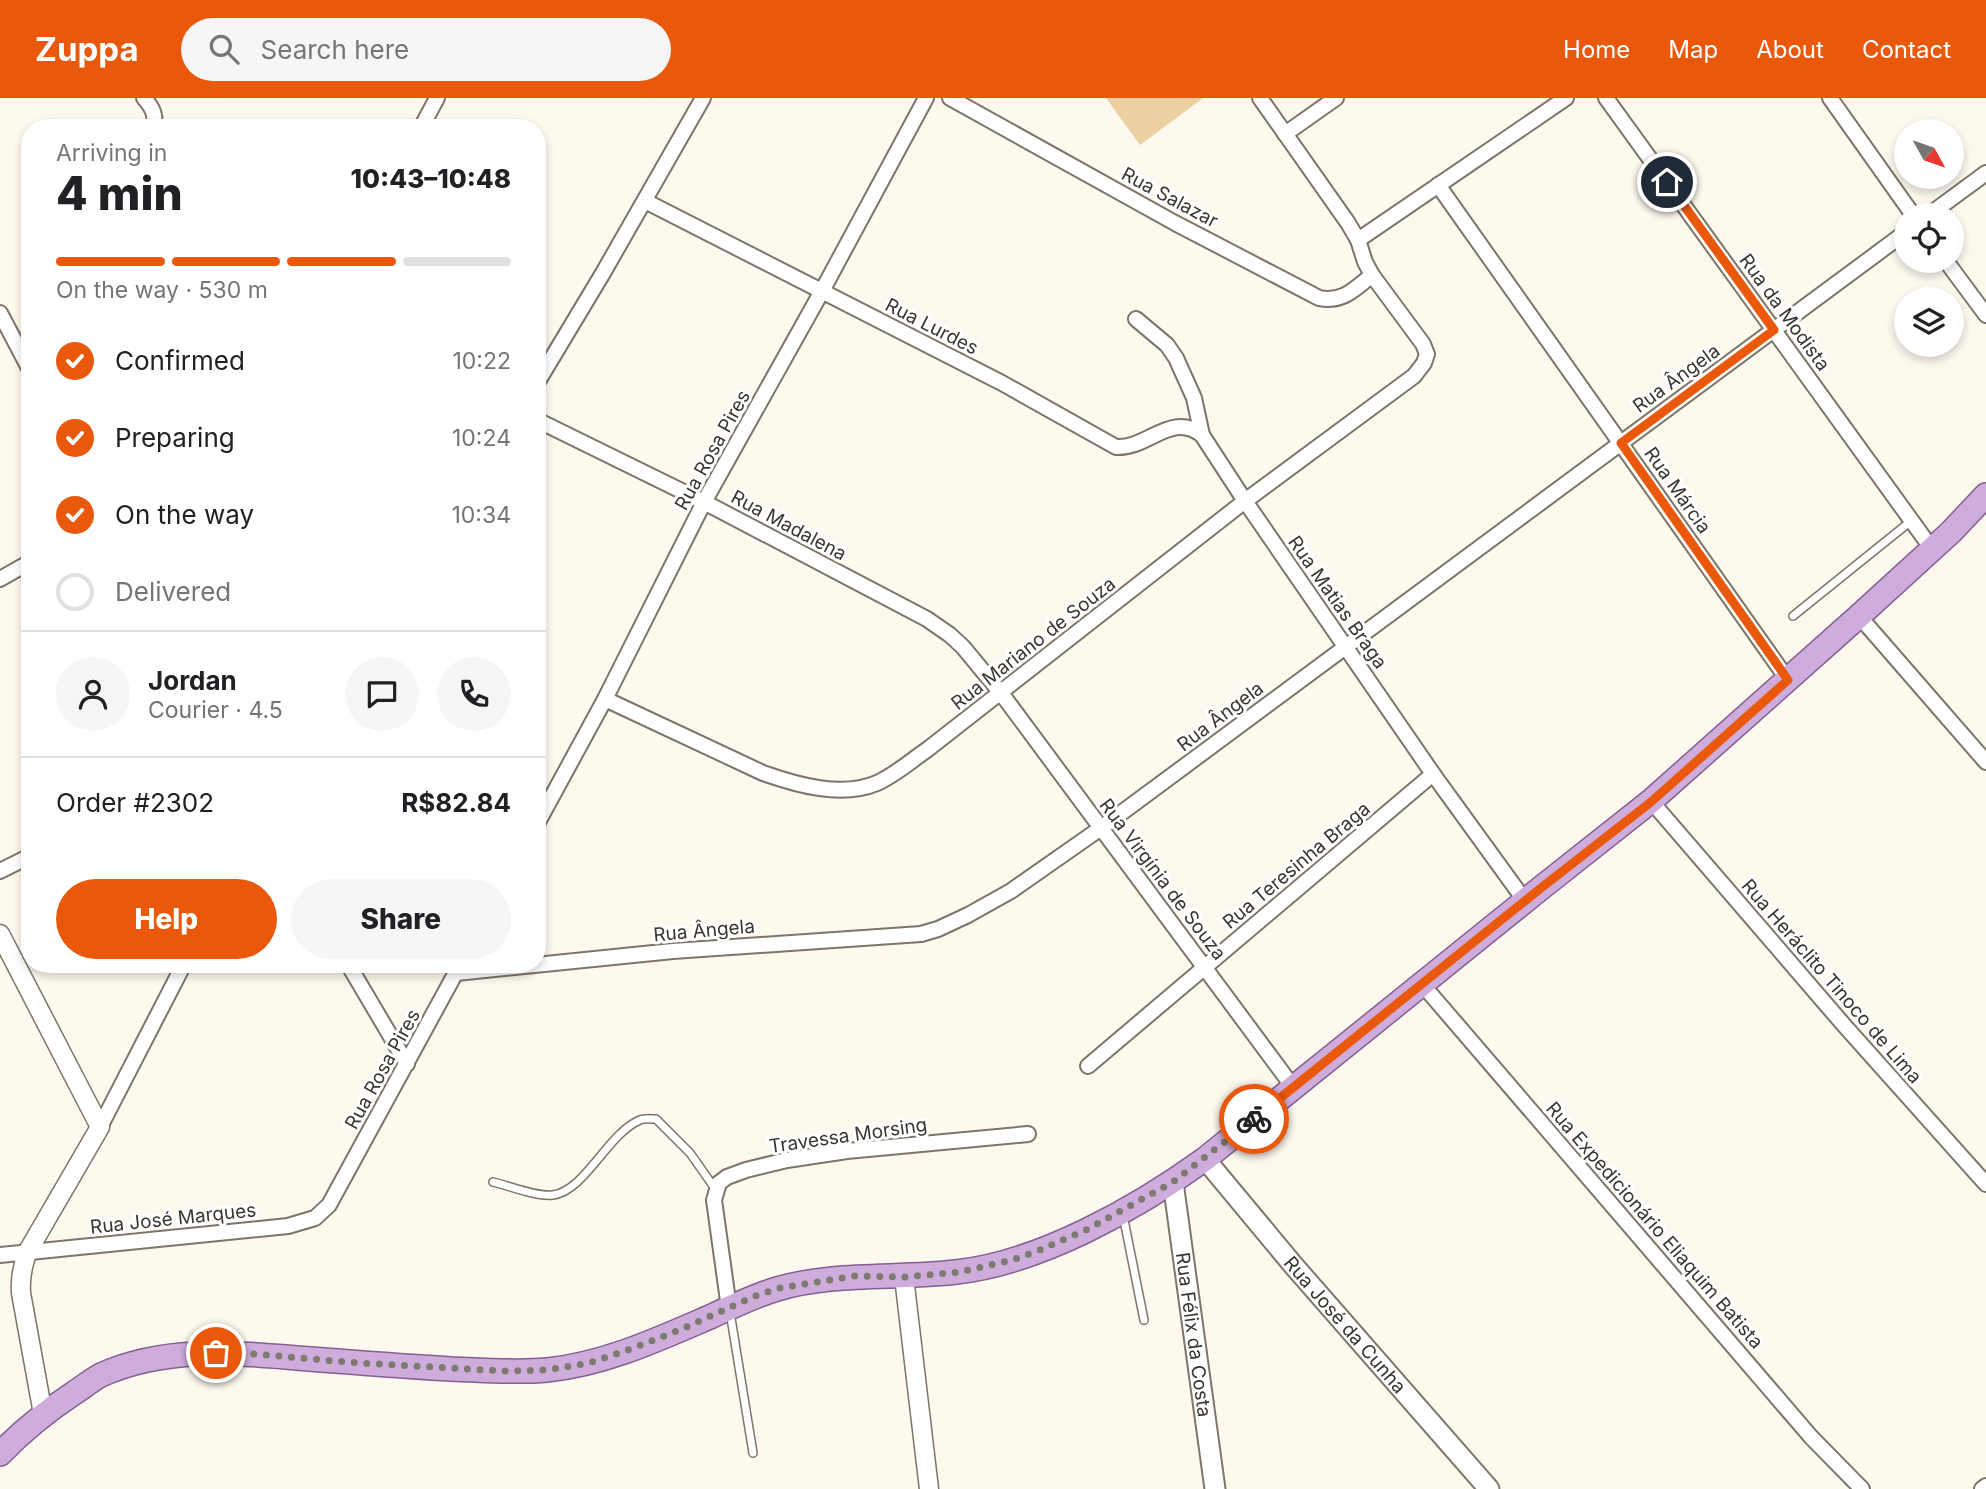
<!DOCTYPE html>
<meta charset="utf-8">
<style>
:root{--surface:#fff;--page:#f6f6f6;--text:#202124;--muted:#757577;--line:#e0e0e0;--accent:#ea580c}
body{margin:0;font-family:Inter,sans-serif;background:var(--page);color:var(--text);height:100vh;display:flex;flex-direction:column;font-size:26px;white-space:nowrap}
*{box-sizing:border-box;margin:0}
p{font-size:23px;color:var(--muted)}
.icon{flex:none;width:38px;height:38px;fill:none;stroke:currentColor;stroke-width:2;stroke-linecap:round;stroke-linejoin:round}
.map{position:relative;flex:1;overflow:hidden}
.side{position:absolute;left:21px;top:21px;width:525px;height:854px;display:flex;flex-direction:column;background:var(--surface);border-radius:28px;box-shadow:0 4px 10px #0003}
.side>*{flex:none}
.needle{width:46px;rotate:130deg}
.fabs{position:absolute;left:1894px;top:21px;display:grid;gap:14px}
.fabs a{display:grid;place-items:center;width:70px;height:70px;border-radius:50%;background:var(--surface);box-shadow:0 4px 10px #0003;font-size:35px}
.pin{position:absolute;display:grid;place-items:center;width:60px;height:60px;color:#fff;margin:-30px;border:4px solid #fff;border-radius:50%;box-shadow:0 2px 7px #0007}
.courier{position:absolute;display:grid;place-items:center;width:70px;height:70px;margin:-35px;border:5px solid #ea580c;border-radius:50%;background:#fff;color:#222;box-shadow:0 2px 9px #0007}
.summary em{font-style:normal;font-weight:800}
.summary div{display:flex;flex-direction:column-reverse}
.summary{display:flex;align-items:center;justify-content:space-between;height:119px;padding:0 35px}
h1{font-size:46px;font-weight:800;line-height:52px}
.bar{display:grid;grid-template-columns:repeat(4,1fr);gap:10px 7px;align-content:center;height:84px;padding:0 35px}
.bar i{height:9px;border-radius:5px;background:var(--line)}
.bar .active{background:var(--accent)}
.bar p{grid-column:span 4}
.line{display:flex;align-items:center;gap:18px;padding:0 35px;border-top:2px solid var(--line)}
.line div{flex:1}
.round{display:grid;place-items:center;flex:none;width:74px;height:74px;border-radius:37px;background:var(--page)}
ol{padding:0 35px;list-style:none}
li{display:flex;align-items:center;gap:21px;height:77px}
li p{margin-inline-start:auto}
li .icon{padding:7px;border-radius:50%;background:var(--accent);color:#fff;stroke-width:4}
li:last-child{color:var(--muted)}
li i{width:38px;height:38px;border:4px solid var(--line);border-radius:50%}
.cta{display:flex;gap:14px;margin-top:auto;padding:14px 35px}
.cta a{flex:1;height:80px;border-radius:42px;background:var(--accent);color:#fff;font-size:28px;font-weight:800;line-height:80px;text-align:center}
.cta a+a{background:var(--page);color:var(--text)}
header{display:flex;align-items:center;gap:42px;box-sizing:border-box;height:98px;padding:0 35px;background:var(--accent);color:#fff}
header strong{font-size:33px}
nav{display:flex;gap:38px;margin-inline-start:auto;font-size:24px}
.search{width:490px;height:63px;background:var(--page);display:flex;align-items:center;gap:18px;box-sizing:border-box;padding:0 24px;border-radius:38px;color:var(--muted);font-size:26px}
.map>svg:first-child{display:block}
</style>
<header>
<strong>Zuppa</strong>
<div class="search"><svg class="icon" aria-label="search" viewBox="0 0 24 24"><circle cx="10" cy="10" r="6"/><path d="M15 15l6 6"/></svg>Search here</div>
<nav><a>Home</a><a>Map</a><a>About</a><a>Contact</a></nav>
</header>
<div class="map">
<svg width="1986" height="1391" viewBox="0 0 1986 1391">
<rect width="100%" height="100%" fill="#fef9ef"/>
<!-- green -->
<path fill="#edd0a1" d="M1106 0H1203L1140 47Z"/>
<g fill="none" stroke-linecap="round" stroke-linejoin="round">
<!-- service casing -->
<g stroke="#7d7568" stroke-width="10">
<g id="service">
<path d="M1793 518 1911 423"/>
<path d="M493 1084C510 1088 537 1099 553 1097 585 1093 608 1035 640 1022 644 1020 651 1021 656 1021L690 1055 716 1092"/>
<path d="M1123 1117 1144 1222"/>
<path d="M730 1214 753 1355"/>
</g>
</g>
<!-- minor casing -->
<g stroke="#7d7568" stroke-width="18">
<g id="minor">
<path d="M144 0C153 10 156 17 154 30"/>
<path d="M950 0 1175 125 1319 200C1342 205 1355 191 1372 177"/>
<path d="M1606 0 1932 451"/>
<path d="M1830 0 1913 117"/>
<path d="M421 30 437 0"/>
<path d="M1285 36 1336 0"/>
<path d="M1438 87 1788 582"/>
<path d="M645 103 1002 285 1116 349C1148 351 1171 313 1202 337"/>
<path d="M1929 117 1986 75"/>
<path d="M1358 142 1566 0"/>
<path d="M1946 163 1986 217"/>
<path d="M0 215 30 272"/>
<path d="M1136 221 1167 247 1176 260 1194 300 1202 337 1245 403 1433 676 1525 803"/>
<path d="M537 285 603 175 703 0"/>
<path d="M537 322 704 404 927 521 950 537 963 549 1001 595 1293 989"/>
<path d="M0 481 30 464"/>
<path d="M1859 518 1986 664"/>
<path d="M605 601 763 675C797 687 842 700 877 685 895 677 912 662 928 651L1245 403 1414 278 1424 265 1427 256 1423 246 1372 177 1365 164 1358 142 1348 125 1260 0"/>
<path d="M1651 703 1843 926 1986 1086"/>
<path d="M537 726 605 601 704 404 822 193 926 0"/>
<path d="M0 773 30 758"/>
<path d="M348 866 407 966"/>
<path d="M456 875 673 853 921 836 938 831 968 817 1011 793 1101 730 1906 134"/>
<path d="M1422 886 1811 1339 1862 1391"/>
<path d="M1088 968 1433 676"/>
<path d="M100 1029 184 866"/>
<path d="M0 1157 288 1128 315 1120 329 1107 460 867"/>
<path d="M729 1210 714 1102 719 1085 727 1079 746 1072 787 1062 847 1053 1028 1036"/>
<path d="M1982 1391 1986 1388"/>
</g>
</g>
<!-- tertiary casing -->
<g stroke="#7d7568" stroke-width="21">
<g id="tertiary">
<path d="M0 836 100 1029 28 1153C22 1168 20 1180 21 1195L43 1316"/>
<path d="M904 1179 929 1391"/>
</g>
</g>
<!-- secondary casing -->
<g stroke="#7d7568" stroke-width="23">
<g id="secondary">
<path id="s1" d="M1205 1061 1294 1168 1489 1391"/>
<path id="s2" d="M1173 1084 1215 1391"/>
</g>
</g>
<!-- primary casing -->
<g stroke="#845f91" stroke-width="26">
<path id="primary" d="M0 1356C23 1332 47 1313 74 1295 83 1289 92 1282 101 1277 163 1249 232 1254 297 1260 348 1264 400 1268 451 1271 483 1272 515 1275 547 1272 605 1266 659 1241 712 1218 733 1208 754 1198 777 1191 835 1174 896 1181 956 1174 1040 1165 1137 1110 1205 1061L1541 790 1651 703 1859 518 1951 434 1986 397"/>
</g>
<!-- service -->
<use href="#service" stroke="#fff" stroke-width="7"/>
<!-- minor -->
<use href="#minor" stroke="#fff" stroke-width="14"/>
<!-- tertiary -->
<use href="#tertiary" stroke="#fff" stroke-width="18"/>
<!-- secondary -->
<use href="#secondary" stroke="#fff" stroke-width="19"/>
<!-- primary -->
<use href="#primary" stroke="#ceaddd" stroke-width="23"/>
</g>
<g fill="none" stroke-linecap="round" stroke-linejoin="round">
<!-- done -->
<path stroke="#7e7a72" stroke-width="7" stroke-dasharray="0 12.6" d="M216 1255H243L359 1265 505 1273 547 1272 589 1265 628 1252 682 1231 755 1198 780 1190 854 1178 904 1179 960 1174 1012 1162 1035 1154 1088 1131 1173 1084 1254 1021"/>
<!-- route -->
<path stroke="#ea580c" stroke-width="9" d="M1254 1021 1541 790 1651 704 1788 582 1621 345 1774 232 1667 84"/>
</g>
<g text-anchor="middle" stroke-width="6" stroke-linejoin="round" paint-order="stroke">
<!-- street labels -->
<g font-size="19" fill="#39352f" stroke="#fff">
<text transform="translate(1170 99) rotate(28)" y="7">Rua Salazar</text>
<text transform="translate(1785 214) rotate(54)" y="7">Rua da Modista</text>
<text transform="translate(932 228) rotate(27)" y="7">Rua Lurdes</text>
<text transform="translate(1676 280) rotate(-36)" y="7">Rua Ângela</text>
<text transform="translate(712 352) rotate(-61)" y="7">Rua Rosa Pires</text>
<text transform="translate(1678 392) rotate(55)" y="7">Rua Márcia</text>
<text transform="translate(789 427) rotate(28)" y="7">Rua Madalena</text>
<text transform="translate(1338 504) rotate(55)" y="7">Rua Matias Braga</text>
<text transform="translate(1033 545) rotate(-38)" y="7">Rua Mariano de Souza</text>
<text transform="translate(1220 618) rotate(-37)" y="7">Rua Ângela</text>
<text transform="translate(1296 767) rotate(-40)" y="7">Rua Teresinha Braga</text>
<text transform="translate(1163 781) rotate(53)" y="7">Rua Virgínia de Souza</text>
<text transform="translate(704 832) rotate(-5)" y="7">Rua Ângela</text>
<text transform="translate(1832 883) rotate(49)" y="7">Rua Heráclito Tinoco de Lima</text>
<text transform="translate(382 971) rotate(-61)" y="7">Rua Rosa Pires</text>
<text transform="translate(848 1037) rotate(-8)" y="7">Travessa Morsing</text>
<text transform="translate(173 1120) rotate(-6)" y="7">Rua José Marques</text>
<text transform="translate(1655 1127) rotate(49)" y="7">Rua Expedicionário Eliaquim Batista</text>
<text dy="7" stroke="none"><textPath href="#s1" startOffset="217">Rua José da Cunha</textPath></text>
<text dy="7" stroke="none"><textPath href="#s2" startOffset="154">Rua Félix da Costa</textPath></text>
</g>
</g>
</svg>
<div class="fabs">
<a><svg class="needle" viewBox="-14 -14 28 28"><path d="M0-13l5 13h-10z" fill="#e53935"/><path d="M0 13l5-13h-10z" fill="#757577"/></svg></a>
<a><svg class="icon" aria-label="locate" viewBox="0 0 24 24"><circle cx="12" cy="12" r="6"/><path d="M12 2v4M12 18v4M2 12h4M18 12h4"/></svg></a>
<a><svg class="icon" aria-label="layers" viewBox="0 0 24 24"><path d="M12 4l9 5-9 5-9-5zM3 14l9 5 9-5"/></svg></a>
</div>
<div class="pin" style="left:216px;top:1255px;background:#ea580c"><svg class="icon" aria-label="bag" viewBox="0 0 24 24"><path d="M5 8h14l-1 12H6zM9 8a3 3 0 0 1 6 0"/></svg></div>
<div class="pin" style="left:1667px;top:84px;background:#1f2937"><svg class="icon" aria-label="home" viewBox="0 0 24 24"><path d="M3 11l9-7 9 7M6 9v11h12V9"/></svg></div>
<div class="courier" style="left:1254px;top:1021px"><svg class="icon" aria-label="bike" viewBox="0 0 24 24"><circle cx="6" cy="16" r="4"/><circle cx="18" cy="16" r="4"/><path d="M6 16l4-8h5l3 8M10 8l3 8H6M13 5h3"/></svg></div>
<section class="side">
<div class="summary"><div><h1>4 min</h1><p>Arriving in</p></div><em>10:43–10:48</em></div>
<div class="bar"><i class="active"></i><i class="active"></i><i class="active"></i><i></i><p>On the way · 530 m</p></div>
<ol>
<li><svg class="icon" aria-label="check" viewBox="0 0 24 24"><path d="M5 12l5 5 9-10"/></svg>Confirmed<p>10:22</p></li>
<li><svg class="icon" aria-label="check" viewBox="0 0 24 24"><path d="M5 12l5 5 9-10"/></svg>Preparing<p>10:24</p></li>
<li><svg class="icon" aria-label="check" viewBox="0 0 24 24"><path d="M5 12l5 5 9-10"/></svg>On the way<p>10:34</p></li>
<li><i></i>Delivered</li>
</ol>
<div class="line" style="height:126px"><a class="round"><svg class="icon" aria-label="person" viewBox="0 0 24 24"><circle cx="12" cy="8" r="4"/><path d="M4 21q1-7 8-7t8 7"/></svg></a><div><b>Jordan</b><p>Courier · 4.5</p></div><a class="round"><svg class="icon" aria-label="chat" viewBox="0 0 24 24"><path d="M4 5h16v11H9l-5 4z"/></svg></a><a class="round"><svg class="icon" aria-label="phone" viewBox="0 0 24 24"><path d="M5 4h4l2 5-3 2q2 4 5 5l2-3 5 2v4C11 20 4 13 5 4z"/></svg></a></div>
<div class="line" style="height:91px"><div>Order #2302</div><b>R$82.84</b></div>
<div class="cta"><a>Help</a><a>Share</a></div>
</section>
</div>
